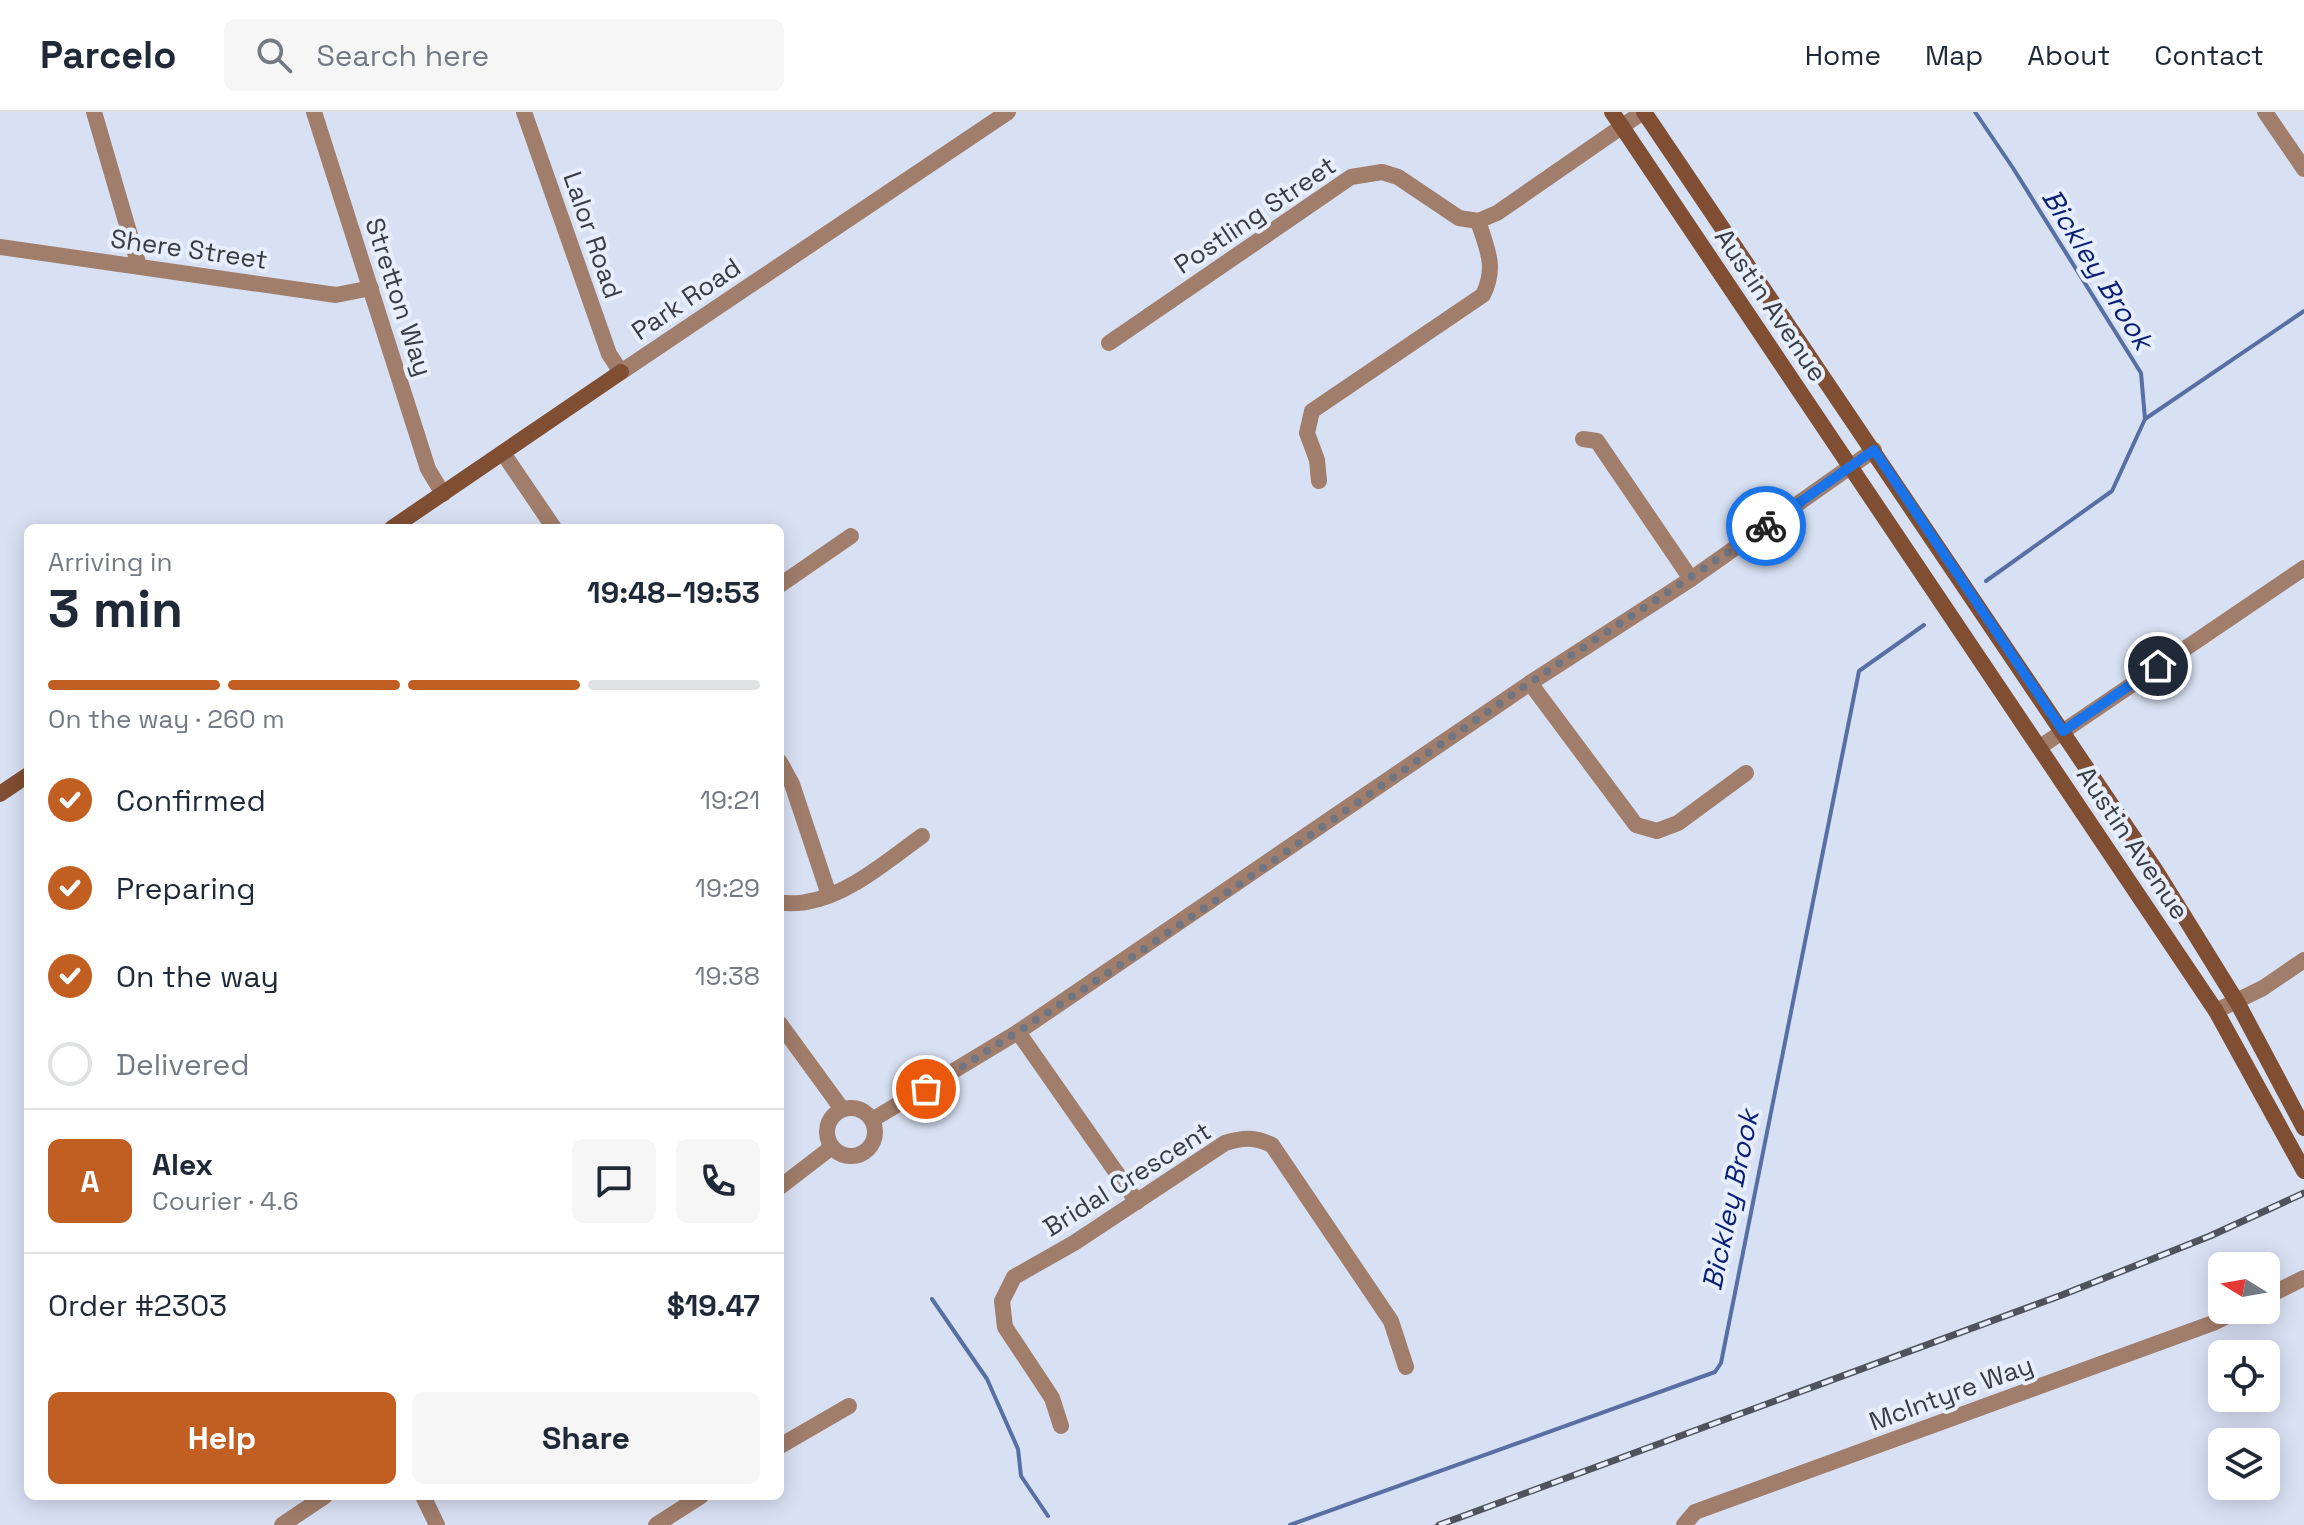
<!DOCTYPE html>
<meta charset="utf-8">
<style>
:root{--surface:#fff;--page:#f6f6f7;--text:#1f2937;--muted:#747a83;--line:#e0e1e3;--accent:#c15f23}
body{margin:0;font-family:"Space Grotesk",sans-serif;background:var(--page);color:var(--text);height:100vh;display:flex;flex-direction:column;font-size:30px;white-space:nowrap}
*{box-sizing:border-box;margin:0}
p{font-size:26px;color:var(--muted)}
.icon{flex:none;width:44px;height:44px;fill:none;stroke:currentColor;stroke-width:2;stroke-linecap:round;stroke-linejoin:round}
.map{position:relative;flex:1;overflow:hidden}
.panel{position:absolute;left:24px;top:412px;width:760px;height:976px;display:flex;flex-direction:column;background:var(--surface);border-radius:12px;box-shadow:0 4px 20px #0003}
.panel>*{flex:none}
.needle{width:52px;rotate:281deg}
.controls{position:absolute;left:2208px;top:1140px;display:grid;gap:16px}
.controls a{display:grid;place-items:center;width:72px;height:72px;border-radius:12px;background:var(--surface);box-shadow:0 4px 20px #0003;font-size:40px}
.pin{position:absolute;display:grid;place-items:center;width:68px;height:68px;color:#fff;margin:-34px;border:4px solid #fff;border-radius:50%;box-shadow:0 2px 8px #0007}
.courier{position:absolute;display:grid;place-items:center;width:80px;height:80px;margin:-40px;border:6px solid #1a73e8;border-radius:50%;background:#fff;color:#222;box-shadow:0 2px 10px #0007}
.headline em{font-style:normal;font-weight:800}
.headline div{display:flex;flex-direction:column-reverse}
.headline{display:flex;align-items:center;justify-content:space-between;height:136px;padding:0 24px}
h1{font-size:52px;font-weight:800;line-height:60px}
.bar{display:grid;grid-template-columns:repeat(4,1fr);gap:12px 8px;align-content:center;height:96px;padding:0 24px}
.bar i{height:10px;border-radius:6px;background:var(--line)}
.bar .on{background:var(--accent)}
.bar p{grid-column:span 4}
.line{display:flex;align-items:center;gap:20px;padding:0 24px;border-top:2px solid var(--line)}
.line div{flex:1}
.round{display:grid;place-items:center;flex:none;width:84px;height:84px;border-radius:12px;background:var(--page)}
ol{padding:0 24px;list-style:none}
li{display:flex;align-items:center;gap:24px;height:88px}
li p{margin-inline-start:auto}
li .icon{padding:8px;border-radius:50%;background:var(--accent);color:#fff;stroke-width:4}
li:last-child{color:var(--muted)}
li i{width:44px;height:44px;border:4px solid var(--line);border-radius:50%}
.button{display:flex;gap:16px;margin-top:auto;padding:16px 24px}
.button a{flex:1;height:92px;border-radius:12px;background:var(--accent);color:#fff;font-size:32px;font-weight:800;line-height:92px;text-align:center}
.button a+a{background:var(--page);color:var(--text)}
header{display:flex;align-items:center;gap:48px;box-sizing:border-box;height:112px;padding:0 40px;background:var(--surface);border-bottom:2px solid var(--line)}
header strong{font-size:38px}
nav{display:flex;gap:44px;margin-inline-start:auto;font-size:28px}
.search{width:560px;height:72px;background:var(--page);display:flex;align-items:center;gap:20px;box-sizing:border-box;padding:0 28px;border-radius:12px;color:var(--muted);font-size:30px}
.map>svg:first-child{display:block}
</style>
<header>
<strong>Parcelo</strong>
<div class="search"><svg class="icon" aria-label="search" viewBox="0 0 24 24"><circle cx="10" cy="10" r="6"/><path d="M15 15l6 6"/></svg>Search here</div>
<nav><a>Home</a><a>Map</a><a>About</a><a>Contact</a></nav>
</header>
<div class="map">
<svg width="2304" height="1413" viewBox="0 0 2304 1413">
<rect width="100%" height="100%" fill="#d8e1f3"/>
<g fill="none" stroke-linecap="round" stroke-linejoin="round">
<!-- stream -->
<g stroke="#586fa4" stroke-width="4">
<path d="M1975 0 2013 56 2141 261 2145 307 2112 379 1986 469"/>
<path d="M2145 307 2304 199"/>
<path d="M932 1187 987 1267 1018 1337 1021 1364 1048 1404"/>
<path d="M1290 1413 1715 1260 1721 1251 1859 559 1924 513"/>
</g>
<!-- street -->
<g stroke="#a17d6b" stroke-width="16">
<path d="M94 0 139 154"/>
<path d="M314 0 428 357 443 382"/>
<path d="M524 0 609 242 621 260 1008 0"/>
<path d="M2265 0 2304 57"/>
<path d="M0 135 336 183 371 176"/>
<path d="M1109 231 1351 65 1382 60 1398 65 1459 106 1478 109"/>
<path d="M1583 327 1597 329 1691 467"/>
<path d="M503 341 554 416"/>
<path d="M1319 369 1317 348 1307 321 1312 299 1483 183C1497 155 1487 137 1478 109L1497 101 1643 0"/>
<path d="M780 473 851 424"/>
<path d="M1530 571 1636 713 1657 719 1678 711 1746 661"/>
<path d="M2040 635 2304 456"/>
<path d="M780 650 792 672 829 783"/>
<path d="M780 791C788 791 798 792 806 790 849 783 888 748 922 724"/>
<path d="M2216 899 2263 876 2304 848"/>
<path d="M780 912 842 997"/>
<path d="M1018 920 1137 1090"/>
<circle cx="851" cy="1020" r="24"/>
<path d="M872 1008 1018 920 1530 571 1691 467 1874 338"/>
<path d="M780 1075 832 1035"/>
<path d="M2266 1185 2304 1166"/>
<path d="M1061 1314 1052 1286 1005 1215 1002 1189 1014 1165 1074 1131 1225 1031C1244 1025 1255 1025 1272 1033L1391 1209 1406 1255"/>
<path d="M780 1334 849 1294"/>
<path d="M423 1384 437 1413"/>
<path d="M282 1413 325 1384"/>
<path d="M656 1413 701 1384"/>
<path d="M1684 1413 1695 1400 2213 1211 2239 1198"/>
</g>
<!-- secondary -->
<g stroke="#804e33" stroke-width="16">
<path d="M1612 0 2216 899 2304 1059"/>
<path d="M1644 0 2156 759 2237 890 2304 1016"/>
<path d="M392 416 621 260"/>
<path d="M0 682 28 663"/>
</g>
<!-- rail casing -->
<g stroke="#4f545c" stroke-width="7">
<path id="rail" d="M1439 1413 2062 1183 2210 1124 2304 1081"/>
</g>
<!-- rail -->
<use href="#rail" stroke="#e7eefd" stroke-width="4" stroke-dasharray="12" stroke-linecap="butt"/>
</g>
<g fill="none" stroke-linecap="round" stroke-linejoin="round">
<!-- done -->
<path stroke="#707681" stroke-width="8" stroke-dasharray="0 14.4" d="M926 977C1126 855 1317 718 1509 585 1594 527 1682 473 1766 414"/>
<!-- route -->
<path stroke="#1a73e8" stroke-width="10" d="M1766 414 1874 338 2063 619 2158 554"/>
</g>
<g text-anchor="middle" stroke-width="8" stroke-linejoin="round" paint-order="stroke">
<!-- street labels -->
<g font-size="26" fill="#383c43" stroke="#e7eefd">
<text transform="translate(1255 103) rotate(-34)" y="9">Postling Street</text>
<text transform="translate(593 123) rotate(71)" y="9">Lalor Road</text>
<text transform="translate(189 137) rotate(8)" y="9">Shere Street</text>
<text transform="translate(399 185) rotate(72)" y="9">Stretton Way</text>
<text transform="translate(686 187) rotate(-34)" y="9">Park Road</text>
<text transform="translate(1771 193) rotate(56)" y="9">Austin Avenue</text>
<text transform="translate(2133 731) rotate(56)" y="9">Austin Avenue</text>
<text transform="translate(1127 1067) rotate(-32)" y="9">Bridal Crescent</text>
<text transform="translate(1951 1281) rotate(-20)" y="9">McIntyre Way</text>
</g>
<!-- water labels -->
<g font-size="28" font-style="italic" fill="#081f73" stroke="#e7eefd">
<text transform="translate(2098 157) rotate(58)" y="10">Bickley Brook</text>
<text transform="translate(1730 1088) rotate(-78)" y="10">Bickley Brook</text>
</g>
</g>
</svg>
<div class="controls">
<a><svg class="needle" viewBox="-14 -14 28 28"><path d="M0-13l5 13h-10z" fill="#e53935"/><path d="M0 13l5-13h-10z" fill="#747a83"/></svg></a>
<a><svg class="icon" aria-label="locate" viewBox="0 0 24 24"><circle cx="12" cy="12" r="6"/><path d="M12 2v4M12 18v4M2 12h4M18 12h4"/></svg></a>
<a><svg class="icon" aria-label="layers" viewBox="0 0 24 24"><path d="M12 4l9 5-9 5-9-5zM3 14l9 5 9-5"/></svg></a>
</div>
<div class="pin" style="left:926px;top:977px;background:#ea580c"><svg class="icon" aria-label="bag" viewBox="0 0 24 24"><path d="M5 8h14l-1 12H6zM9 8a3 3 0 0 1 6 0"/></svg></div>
<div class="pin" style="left:2158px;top:554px;background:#1f2937"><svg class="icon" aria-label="home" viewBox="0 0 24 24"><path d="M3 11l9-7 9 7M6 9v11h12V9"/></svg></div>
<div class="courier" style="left:1766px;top:414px"><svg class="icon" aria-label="bike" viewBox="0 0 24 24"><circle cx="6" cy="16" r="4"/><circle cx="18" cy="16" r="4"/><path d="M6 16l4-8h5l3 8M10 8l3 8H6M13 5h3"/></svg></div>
<section class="panel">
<div class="headline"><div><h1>3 min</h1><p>Arriving in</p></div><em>19:48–19:53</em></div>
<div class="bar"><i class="on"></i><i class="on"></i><i class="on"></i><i></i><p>On the way · 260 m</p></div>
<ol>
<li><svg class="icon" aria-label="check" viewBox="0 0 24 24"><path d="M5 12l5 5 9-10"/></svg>Confirmed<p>19:21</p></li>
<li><svg class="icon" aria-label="check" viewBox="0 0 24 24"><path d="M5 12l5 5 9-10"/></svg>Preparing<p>19:29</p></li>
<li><svg class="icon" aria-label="check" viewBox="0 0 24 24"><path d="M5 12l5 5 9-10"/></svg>On the way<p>19:38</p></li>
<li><i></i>Delivered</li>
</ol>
<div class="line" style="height:144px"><b class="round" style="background:var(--accent);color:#fff">A</b><div><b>Alex</b><p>Courier · 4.6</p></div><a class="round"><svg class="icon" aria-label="chat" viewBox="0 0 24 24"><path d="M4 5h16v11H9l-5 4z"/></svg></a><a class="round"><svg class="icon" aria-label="phone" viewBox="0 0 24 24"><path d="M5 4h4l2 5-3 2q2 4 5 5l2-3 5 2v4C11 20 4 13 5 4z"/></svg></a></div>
<div class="line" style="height:104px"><div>Order #2303</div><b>$19.47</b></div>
<div class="button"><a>Help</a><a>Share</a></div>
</section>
</div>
